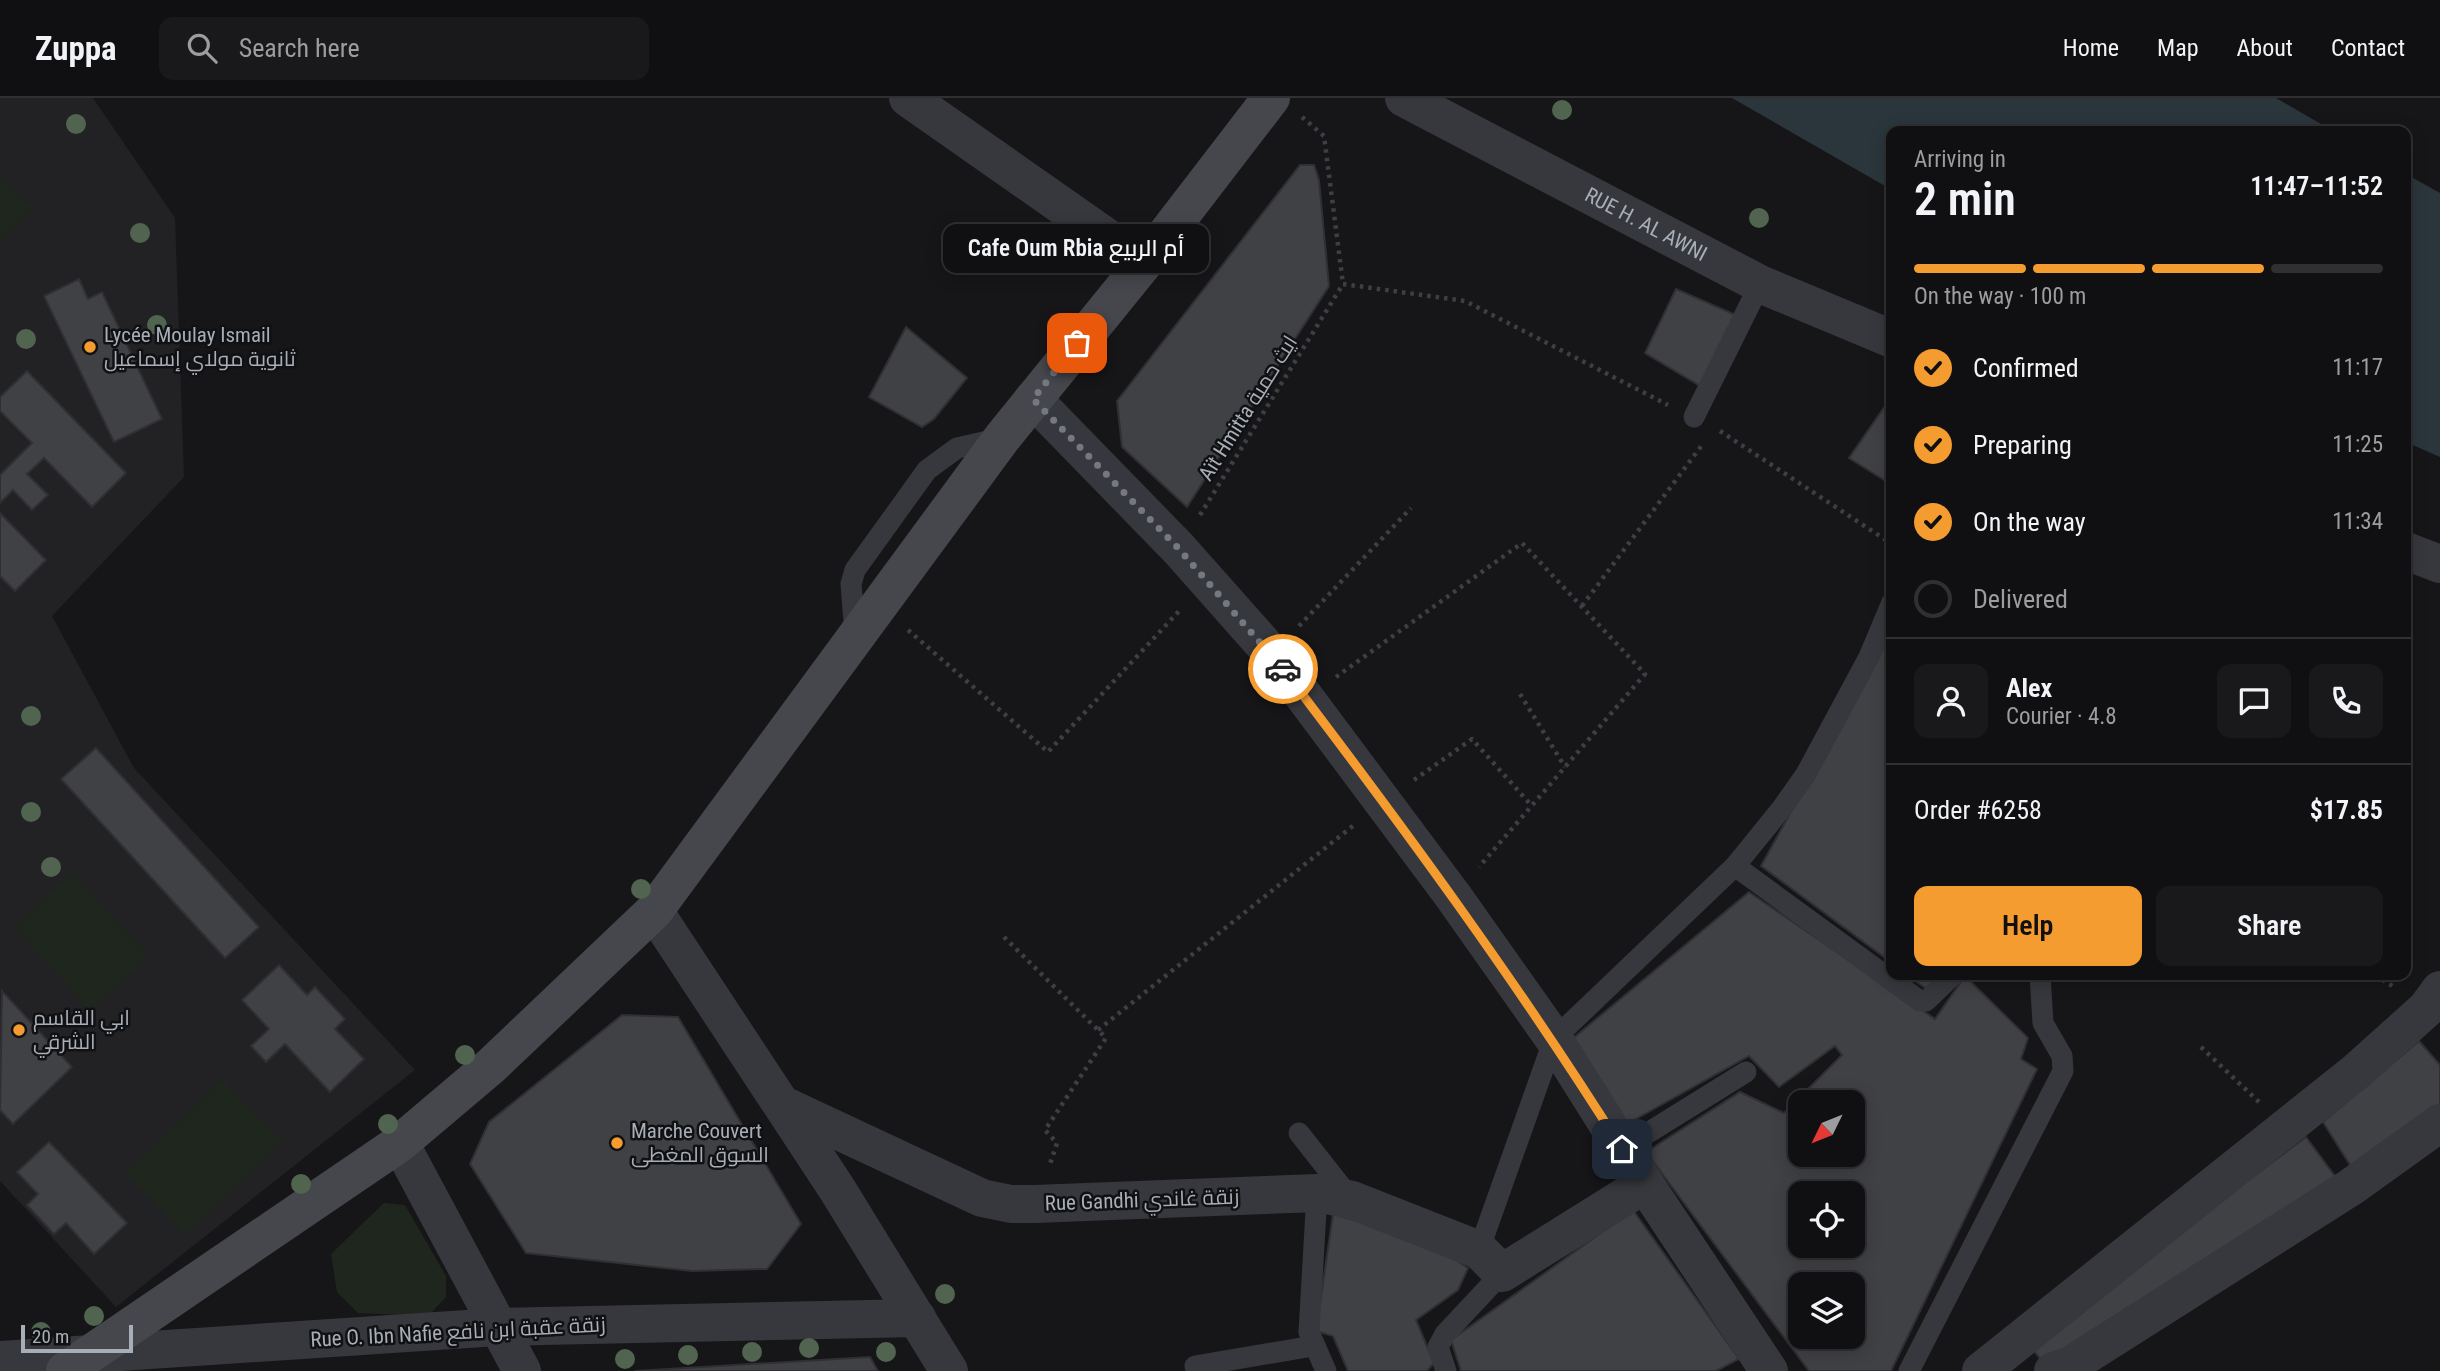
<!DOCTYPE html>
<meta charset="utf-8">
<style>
:root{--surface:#101012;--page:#19191b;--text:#f1f3f6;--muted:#9c9d9f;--line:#303032;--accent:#f59c30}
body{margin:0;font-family:"Roboto Condensed",Cairo,sans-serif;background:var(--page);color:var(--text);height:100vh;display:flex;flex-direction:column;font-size:26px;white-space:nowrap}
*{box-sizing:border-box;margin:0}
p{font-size:23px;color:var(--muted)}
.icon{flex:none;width:38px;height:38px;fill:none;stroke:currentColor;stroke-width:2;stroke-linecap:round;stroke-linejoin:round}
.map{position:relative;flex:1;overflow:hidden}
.side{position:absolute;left:1886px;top:28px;width:525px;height:854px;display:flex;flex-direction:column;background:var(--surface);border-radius:14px;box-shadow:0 4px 18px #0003,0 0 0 2px var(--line)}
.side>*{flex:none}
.needle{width:46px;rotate:227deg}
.buttons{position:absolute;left:1788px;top:992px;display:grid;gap:14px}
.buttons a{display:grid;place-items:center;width:77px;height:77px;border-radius:14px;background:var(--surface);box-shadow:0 4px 18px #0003,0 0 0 2px var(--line);font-size:35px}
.scale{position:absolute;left:21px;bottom:18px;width:112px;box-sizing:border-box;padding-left:7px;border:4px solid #a7aeb8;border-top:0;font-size:19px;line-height:24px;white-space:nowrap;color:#a7aeb8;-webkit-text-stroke:5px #111113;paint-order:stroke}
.pin{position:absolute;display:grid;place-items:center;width:60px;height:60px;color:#fff;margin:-30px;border-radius:14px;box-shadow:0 4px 10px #0006}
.courier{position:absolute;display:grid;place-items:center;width:70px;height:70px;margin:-35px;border:5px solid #f59c30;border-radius:50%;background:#fff;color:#222;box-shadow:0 2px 9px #0007}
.bubble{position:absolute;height:49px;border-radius:14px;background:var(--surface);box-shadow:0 4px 18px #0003,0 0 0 2px var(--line);font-size:23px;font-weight:600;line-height:49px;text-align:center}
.summary em{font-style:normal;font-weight:600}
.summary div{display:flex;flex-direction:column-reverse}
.summary{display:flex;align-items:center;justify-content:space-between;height:119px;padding:0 28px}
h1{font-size:46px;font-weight:600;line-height:52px}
.bar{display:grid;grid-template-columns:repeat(4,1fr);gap:10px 7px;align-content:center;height:84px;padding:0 28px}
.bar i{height:9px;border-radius:5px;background:var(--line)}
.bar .selected{background:var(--accent)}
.bar p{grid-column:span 4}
.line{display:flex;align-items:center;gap:18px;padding:0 28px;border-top:2px solid var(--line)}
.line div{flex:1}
.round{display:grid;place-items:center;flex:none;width:74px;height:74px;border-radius:14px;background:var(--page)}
ol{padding:0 28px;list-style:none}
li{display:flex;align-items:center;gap:21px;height:77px}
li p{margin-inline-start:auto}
li .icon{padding:7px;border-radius:50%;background:var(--accent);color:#111;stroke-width:4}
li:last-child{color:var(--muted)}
li i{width:38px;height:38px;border:4px solid var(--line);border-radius:50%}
.cta{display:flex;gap:14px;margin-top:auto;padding:14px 28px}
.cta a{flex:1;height:80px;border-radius:14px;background:var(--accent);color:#111;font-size:28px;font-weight:600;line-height:80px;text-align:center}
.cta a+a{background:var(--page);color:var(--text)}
header{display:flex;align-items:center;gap:42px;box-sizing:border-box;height:98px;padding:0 35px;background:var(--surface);border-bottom:2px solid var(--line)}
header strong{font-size:33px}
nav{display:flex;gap:38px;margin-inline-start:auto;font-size:24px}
.search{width:490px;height:63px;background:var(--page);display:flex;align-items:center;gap:18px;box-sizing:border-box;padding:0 24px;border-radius:14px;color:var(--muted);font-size:26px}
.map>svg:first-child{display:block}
</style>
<header>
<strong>Zuppa</strong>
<div class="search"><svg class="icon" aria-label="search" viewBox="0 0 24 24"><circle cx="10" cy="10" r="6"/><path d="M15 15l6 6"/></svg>Search here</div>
<nav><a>Home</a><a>Map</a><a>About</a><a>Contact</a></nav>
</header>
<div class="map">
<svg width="2440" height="1273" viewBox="0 0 2440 1273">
<rect width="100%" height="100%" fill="#161618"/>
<!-- built -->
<path fill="#222225" d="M0 0H93L175 120 184 379 52 518 134 670 415 972 116 1209 0 1083Z"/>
<!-- green -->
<g fill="#1e261e">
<path d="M0 78 34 111 0 146Z"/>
<path d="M72 775 149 858 90 913 13 829Z"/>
<path d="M222 981 283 1043 186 1137 125 1075Z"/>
<path d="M384 1105 405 1107 446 1178V1199L428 1218 358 1215 337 1194 331 1156Z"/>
</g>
<!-- water -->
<g fill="#2b363c">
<path d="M1732 0H2276L2333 33H1892V92Z"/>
<path d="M2406 76 2440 95V359L2406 344Z"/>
</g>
<!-- building -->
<g fill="#404145" stroke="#303034" stroke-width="2" fill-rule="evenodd">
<path d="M1300 67H1314L1319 82 1329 188 1187 409 1122 349 1117 303Z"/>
<path d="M79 181 88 201 102 194 162 321 114 344 44 198Z"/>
<path d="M1676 191 1738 218 1702 289 1645 255Z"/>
<path d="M906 229 967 280 934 321 922 329 869 299Z"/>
<path d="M27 273 126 375 92 409 44 360 27 376 48 397 32 412 13 392 0 405V377L32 345 0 313V299Z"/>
<path d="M1892 298V387L1849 360Z"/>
<path d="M0 415 46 462 15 493 0 478Z"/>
<path d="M1892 531V865L1761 768Z"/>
<path d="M96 650 259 829 225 860 61 681Z"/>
<path d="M1749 794 1935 921 1965 878 2028 940 2021 961 2037 971 1891 1273H1809L1646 1054 1740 994 1784 1015 1842 957 1835 948 1779 989 1749 958 1625 1027 1565 947ZM1801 1004H1853V1057H1801ZM1801 1096H1853V1148H1801ZM1801 1186H1853V1239H1801Z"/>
<path d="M279 867 307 897 315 889 345 921 335 931 364 961 330 994 285 946 266 964 251 948 269 931 242 902Z"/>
<path d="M1907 877H1940L1928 892Z"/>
<path d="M2 893 72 969 13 1026 0 1012Z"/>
<path d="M622 917 678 919 801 1126 767 1171 692 1173 526 1155 470 1066 489 1024Z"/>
<path d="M2419 943 2440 967V1009L2352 1070 2323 1024Z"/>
<path d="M2306 1039 2337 1081 2043 1264 2028 1246Z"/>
<path d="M49 1044 127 1125 94 1156 66 1125 54 1136 27 1107 38 1096 17 1074Z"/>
<path d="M1633 1112 1739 1261 1716 1273H1461L1451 1242Z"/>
<path d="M1333 1116 1427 1143 1468 1170 1458 1192 1416 1222 1434 1265 1427 1273H1348L1333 1238 1316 1233Z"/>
<path d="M870 1259 878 1273H635Z"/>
</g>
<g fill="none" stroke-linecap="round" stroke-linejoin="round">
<!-- path -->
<g stroke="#3d3f44" stroke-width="4.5" stroke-dasharray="3.5 5" stroke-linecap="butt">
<path d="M1302 19 1324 38 1343 186"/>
<path d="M1343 186 1465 203 1668 307"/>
<path d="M1720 333 1892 446"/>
<path d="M1200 417 1343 186"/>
<path d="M1582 508 1702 347"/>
<path d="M1299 528 1411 410"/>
<path d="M908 532 1048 654 1181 511"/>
<path d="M1336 579 1522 445 1645 576 1479 769"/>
<path d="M1520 596 1565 669"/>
<path d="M1414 682 1472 641 1531 707"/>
<path d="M1004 839 1106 940 1045 1032 1057 1045 1049 1069"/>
<path d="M2375 877 2394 889"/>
<path d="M1098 932 1354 727"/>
<path d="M2201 949 2259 1004"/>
</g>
<!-- service -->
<g stroke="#37383d" stroke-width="21">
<path d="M1694 319 1760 186"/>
<path d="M855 537 851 486 855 472 927 372 957 350 1001 340"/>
<path d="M1735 768 1920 903H1926L1953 877"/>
<path d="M1299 1035 1351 1101"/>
<path d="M1622 1051 1746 974"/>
<path d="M1317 1095 1309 1234 1326 1273"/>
<path d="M1479 1152 1554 941 1735 768 1782 710 1806 676 1869 559 1892 504"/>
<path d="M1195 1268 1313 1248"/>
<path d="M1446 1273 1438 1249 1445 1236 1502 1175"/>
<path d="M1909 1273 2063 973 2062 958 2043 925 2040 877"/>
</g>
<!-- minor -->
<g stroke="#37383d" stroke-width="38">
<path d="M908 0 1125 152 1148 160"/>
<path id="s1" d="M1404 0 1760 186 1892 241"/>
<path d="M1033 301 1179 451 1272 556 1306 601 1453 798 1554 941 1645 1086 1769 1273"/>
<path d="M2406 453 2440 466"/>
<path d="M654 813 837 1091 949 1273"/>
<path d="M783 1007 982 1100 1011 1106H1035L1317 1095 1352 1102 1479 1152 1502 1175 1645 1086"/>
<path d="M400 1045 522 1273"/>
<path d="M0 1262 497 1229 917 1220"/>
<path d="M1981 1273 2357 973 2426 911 2440 892"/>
<path d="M2053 1273 2069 1268 2351 1089 2440 1025"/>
</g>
<!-- secondary -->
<path stroke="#45474d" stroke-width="38" d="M65 1273 400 1045 491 968 654 813 1002 340 1148 160 1271 0"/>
</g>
<!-- trees -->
<g fill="#506450">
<circle cx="1562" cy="12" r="10"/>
<circle cx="76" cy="26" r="10"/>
<circle cx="1759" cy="120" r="10"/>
<circle cx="140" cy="135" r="10"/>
<circle cx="157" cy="227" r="10"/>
<circle cx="26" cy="241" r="10"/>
<circle cx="31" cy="618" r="10"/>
<circle cx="31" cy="714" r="10"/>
<circle cx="51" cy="769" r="10"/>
<circle cx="641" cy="791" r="10"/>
<circle cx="465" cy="957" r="10"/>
<circle cx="388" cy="1026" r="10"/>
<circle cx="301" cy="1086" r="10"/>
<circle cx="945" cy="1196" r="10"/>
<circle cx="94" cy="1218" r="10"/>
<circle cx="41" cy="1234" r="10"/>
<circle cx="809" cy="1250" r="10"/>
<circle cx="752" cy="1254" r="10"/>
<circle cx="886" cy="1254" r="10"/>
<circle cx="688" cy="1257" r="10"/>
<circle cx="625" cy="1261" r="10"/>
</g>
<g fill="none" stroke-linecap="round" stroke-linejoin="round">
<!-- done -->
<path stroke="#747980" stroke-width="7" stroke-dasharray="0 12.6" d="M1077 245 1033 301 1179 451 1283 571"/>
<!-- route -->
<path stroke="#f59c30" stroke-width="9" d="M1283 571C1402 727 1518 885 1622 1051"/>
</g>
<!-- markers -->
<g fill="#f59c30" stroke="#111113" stroke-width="2.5">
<circle cx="90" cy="249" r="7"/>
<circle cx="19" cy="932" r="7"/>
<circle cx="617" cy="1045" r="7"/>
</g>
<g text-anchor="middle" stroke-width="5" stroke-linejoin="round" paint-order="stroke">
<!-- street labels -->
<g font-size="21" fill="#a7aeb8" stroke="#111113">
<text dy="7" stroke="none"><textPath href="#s1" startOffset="273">RUE H. AL AWNI</textPath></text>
<text transform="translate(1248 310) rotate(-58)" y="7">Aït Hmitta ايث حمية</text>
<text transform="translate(1142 1102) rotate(-2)" y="7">Rue Gandhi زنقة غاندي</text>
<text transform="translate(458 1234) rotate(-3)" y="7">Rue O. Ibn Nafie زنقة عقبة ابن نافع</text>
</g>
<!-- poi labels -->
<g font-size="21" fill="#a7aeb8" stroke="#111113" text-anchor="start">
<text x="104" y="244">Lycée Moulay Ismail<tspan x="104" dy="24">ثانوية مولاي إسماعيل</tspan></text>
<text x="33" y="927">ابي القاسم<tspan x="33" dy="24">الشرقي</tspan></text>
<text x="631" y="1040">Marche Couvert<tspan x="631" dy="24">السوق المغطى</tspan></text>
</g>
</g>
</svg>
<div class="buttons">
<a><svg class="needle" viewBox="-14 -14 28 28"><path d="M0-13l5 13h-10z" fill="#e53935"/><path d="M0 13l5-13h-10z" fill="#9c9d9f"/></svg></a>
<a><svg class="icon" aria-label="locate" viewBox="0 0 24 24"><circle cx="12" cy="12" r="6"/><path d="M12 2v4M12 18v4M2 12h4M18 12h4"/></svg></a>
<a><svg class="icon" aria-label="layers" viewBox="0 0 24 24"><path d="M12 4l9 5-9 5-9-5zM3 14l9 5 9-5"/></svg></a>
</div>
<div class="scale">20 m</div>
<div class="pin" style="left:1077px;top:245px;background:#ea580c"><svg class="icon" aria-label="bag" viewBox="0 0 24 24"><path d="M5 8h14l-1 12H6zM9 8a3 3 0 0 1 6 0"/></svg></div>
<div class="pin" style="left:1622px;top:1051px;background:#1f2937"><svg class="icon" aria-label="home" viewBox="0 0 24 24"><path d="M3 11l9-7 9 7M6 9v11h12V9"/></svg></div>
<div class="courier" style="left:1283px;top:571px"><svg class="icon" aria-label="car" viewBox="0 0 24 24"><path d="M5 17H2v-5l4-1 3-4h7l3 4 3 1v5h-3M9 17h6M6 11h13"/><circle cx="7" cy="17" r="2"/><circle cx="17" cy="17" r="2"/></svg></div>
<div class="bubble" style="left:943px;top:126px;width:266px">Cafe Oum Rbia أم الربيع</div>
<section class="side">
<div class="summary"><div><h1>2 min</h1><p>Arriving in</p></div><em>11:47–11:52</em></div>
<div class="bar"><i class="selected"></i><i class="selected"></i><i class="selected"></i><i></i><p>On the way · 100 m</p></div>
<ol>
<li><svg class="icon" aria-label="check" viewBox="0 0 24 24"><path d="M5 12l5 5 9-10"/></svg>Confirmed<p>11:17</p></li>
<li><svg class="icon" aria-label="check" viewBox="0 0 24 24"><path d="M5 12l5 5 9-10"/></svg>Preparing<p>11:25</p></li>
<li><svg class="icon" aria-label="check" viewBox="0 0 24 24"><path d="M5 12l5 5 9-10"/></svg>On the way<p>11:34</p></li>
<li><i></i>Delivered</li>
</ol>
<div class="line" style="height:126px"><a class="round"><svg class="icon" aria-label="person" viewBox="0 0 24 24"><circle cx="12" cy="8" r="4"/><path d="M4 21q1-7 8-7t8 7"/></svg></a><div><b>Alex</b><p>Courier · 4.8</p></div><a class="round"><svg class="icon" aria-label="chat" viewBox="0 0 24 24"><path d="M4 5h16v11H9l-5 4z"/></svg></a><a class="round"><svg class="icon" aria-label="phone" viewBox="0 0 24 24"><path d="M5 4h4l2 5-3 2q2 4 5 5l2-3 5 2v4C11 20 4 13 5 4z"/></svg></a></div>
<div class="line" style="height:91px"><div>Order #6258</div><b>$17.85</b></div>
<div class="cta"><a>Help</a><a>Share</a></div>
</section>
</div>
